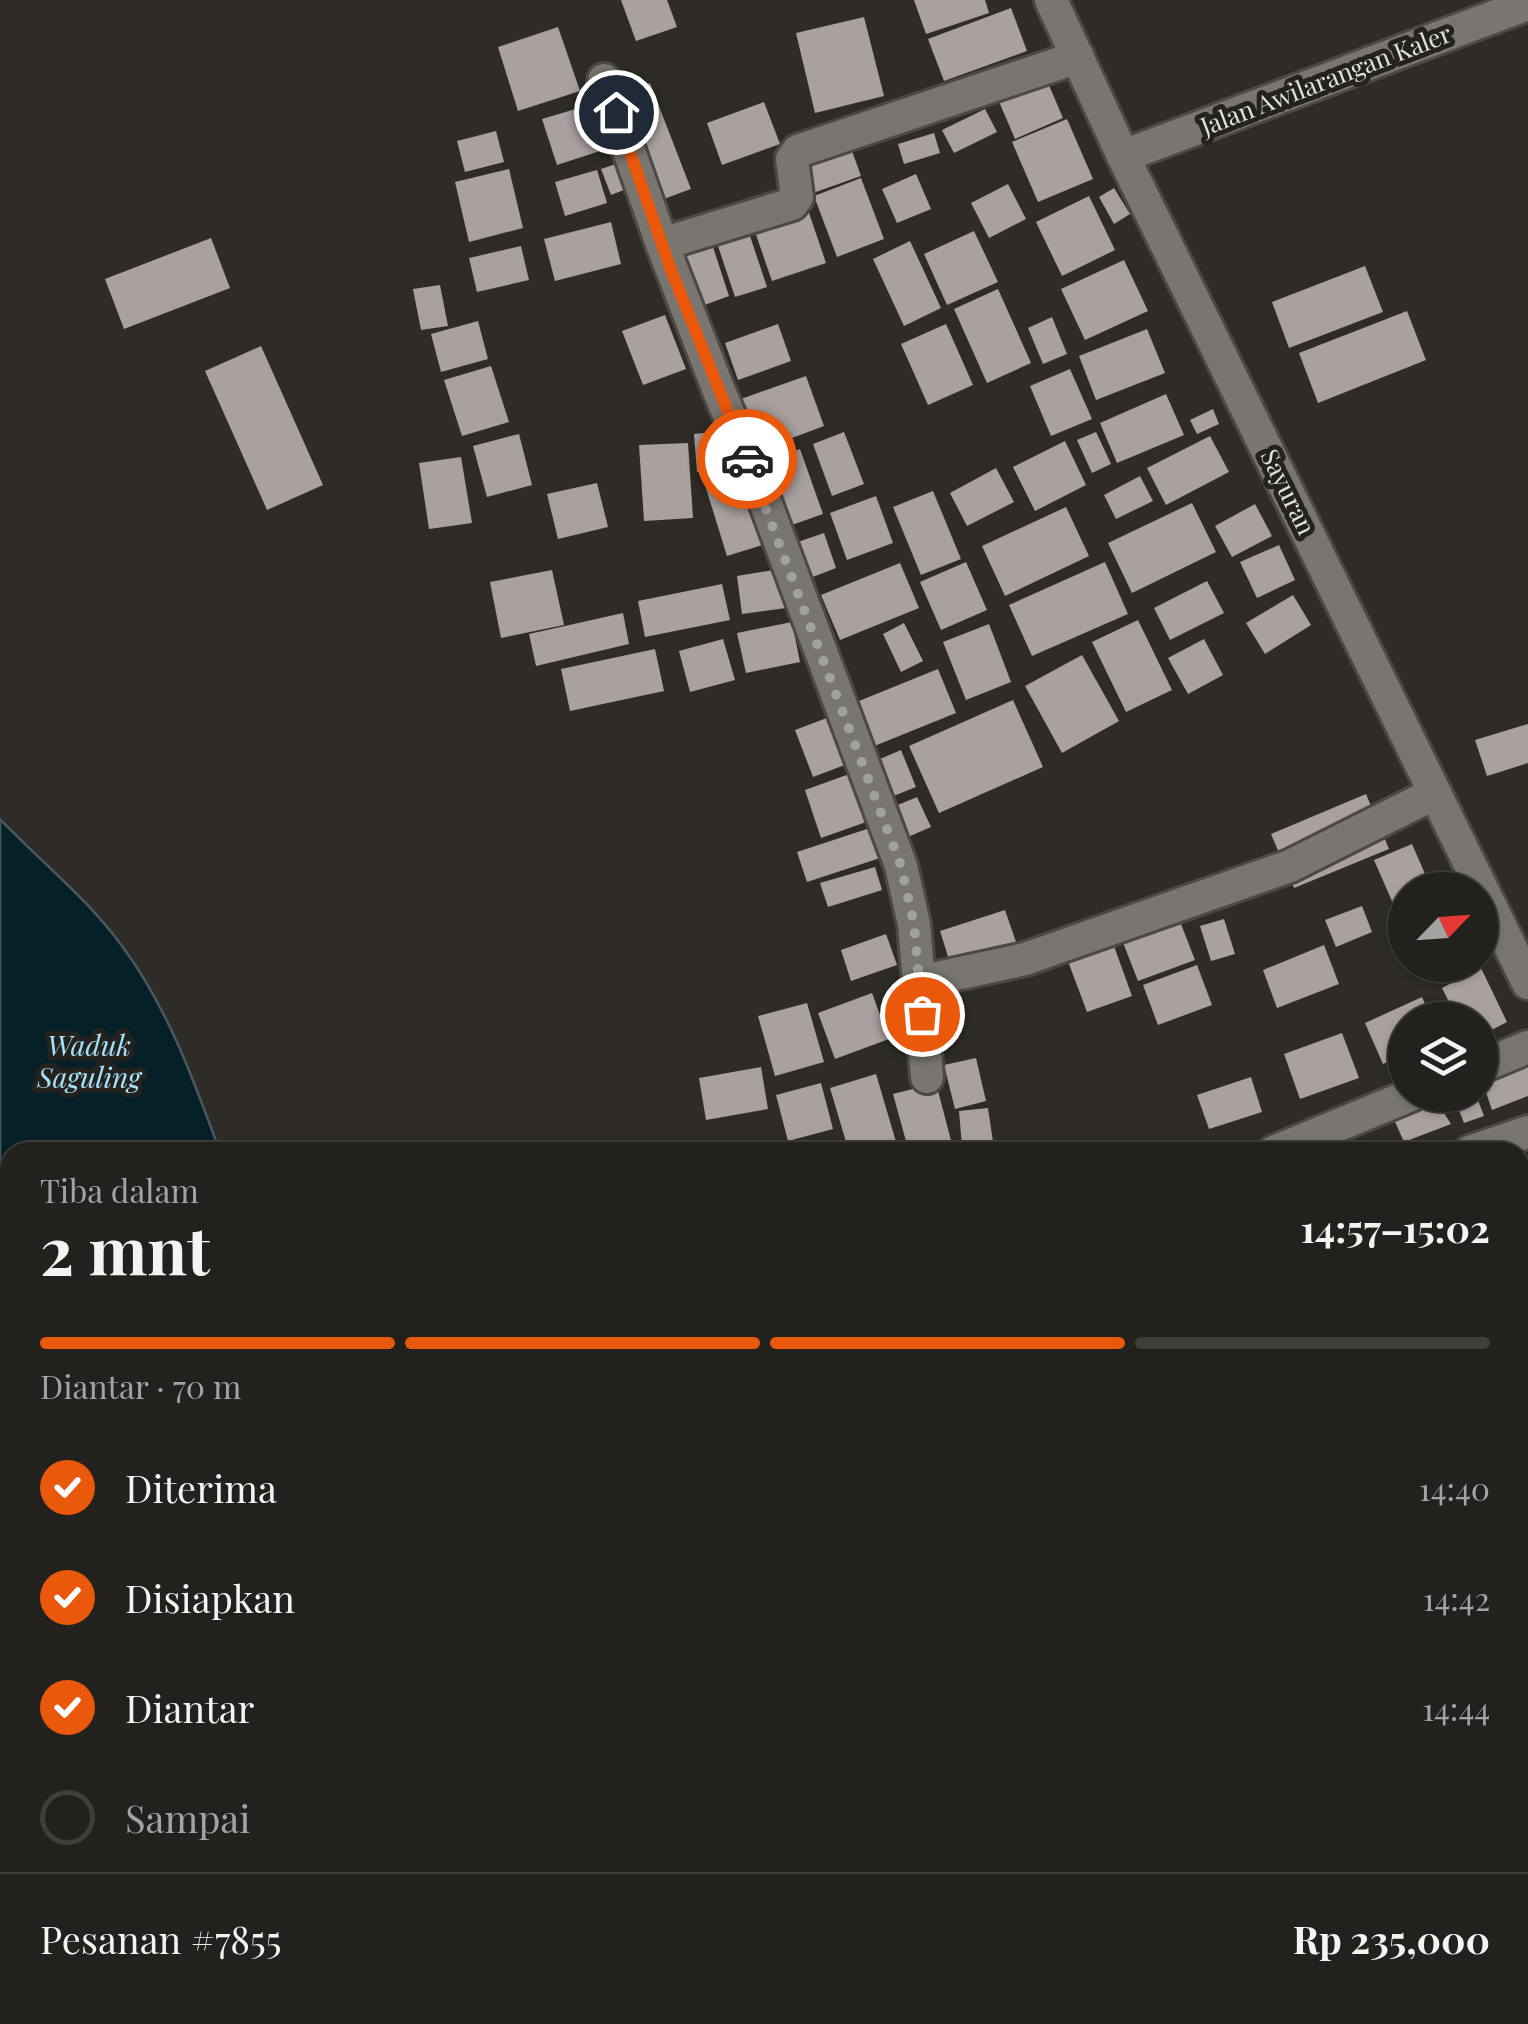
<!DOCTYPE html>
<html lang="id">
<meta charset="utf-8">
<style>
:root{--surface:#23211d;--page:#2f2e2a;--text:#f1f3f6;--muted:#a3a3a4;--line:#403e3b;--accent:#ea580c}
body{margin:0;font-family:"Playfair Display",serif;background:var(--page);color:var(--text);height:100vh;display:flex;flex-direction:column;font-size:38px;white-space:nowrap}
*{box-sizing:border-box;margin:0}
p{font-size:32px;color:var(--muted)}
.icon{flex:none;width:55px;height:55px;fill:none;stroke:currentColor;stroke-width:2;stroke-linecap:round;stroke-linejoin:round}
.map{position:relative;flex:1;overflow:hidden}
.drawer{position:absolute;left:0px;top:1142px;width:1530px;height:882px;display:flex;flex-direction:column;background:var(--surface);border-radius:30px 30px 0 0;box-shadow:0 2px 8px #0004,0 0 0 2px var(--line)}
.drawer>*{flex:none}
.needle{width:65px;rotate:65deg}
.tools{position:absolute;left:1388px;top:872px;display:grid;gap:20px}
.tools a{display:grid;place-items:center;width:110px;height:110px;border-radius:50%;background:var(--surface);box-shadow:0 2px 8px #0004,0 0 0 2px var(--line);font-size:50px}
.pin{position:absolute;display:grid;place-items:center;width:85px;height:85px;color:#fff;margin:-42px;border:5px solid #fff;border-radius:50%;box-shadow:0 2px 10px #0007}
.courier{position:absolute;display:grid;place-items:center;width:100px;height:100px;margin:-50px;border:8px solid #ea580c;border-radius:50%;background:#fff;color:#222;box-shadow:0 2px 12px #0007}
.headline em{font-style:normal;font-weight:700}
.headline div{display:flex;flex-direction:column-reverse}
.headline{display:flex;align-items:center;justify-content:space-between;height:170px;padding:0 40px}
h1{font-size:65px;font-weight:700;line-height:75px}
.bar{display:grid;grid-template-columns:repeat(4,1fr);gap:15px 10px;align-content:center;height:120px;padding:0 40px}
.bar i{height:12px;border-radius:8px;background:var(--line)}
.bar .current{background:var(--accent)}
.bar p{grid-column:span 4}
.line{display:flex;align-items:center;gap:25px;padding:0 40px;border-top:2px solid var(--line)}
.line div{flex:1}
ol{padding:0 40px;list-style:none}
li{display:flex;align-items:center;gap:30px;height:110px}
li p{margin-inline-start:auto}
li .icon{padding:10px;border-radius:50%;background:var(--accent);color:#fff;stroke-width:4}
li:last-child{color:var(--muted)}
li i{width:55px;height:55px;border:5px solid var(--line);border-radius:50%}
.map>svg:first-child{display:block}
</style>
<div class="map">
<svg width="1528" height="2024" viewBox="0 0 1528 2024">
<rect width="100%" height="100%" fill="#2f2c27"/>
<!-- green -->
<path fill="#254c32" d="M606 2015H1162L1153 2020V2024H608Z"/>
<!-- water -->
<path fill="#06202a" stroke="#485a60" stroke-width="2.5" d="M0 819C41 862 87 898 122 946 168 1008 194 1081 220 1152H10V2015H431L435 2024H0Z"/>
<!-- building -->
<g fill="#a9a1a0">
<path d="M621 0H667L677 27 636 41Z"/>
<path d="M914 0H985L989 13 926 34Z"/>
<path d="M1011 8 1027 51 944 81 928 39Z"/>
<path d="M864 17 884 96 815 113 796 33Z"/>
<path d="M558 27 580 91 518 111 498 47Z"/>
<path d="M1045 76 1063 118 1015 139 997 97Z"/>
<path d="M650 83 691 189 661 200 620 95Z"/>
<path d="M764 102 780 144 722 165 707 123Z"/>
<path d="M589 105 603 150 557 165 542 119Z"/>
<path d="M985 109 997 132 954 153 942 130Z"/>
<path d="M1067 119 1093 179 1038 202 1012 142Z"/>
<path d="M496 131 504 162 465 172 457 141Z"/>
<path d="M934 133 940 153 904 164 898 144Z"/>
<path d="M848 140 861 176 813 193 800 156Z"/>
<path d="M628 160 637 185 611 195 601 169Z"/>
<path d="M509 169 523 228 469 242 455 182Z"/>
<path d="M597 170 607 203 565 216 555 182Z"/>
<path d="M916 174 931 209 897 223 882 189Z"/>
<path d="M861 178 884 239 837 257 814 196Z"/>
<path d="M1008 184 1026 219 989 238 971 203Z"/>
<path d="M1114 188 1130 214 1114 224 1099 197Z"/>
<path d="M1089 196 1115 250 1062 276 1036 222Z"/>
<path d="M807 207 826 263 772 281 753 226Z"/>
<path d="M611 222 621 264 555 281 544 239Z"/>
<path d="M974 231 998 282 947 305 924 254Z"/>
<path d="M750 236 767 287 735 297 718 246Z"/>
<path d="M211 238 230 288 124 329 105 279Z"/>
<path d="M910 241 941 308 904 326 873 259Z"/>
<path d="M521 246 529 280 477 292 469 258Z"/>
<path d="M713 247 729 296 691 310 677 254Z"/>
<path d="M1124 260 1148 311 1085 340 1061 289Z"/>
<path d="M1365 266 1383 312 1289 348 1272 302Z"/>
<path d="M440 285 448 326 421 330 413 289Z"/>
<path d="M998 289 1031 363 987 383 954 309Z"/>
<path d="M1407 311 1426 360 1318 403 1299 353Z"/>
<path d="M665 315 686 369 643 385 622 331Z"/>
<path d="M1052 317 1067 354 1043 364 1028 328Z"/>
<path d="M478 321 488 359 441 372 431 334Z"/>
<path d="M778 324 791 361 738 380 725 343Z"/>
<path d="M946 324 973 385 928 405 901 344Z"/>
<path d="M1147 329 1165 373 1096 400 1079 356Z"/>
<path d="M261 346 323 485 267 510 205 371Z"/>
<path d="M491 366 509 422 462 436 444 380Z"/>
<path d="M1070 369 1092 419 1051 436 1030 386Z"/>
<path d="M806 376 824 426 760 450 741 399Z"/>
<path d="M1166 394 1184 435 1117 463 1100 423Z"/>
<path d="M1213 409 1219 424 1197 434 1190 420Z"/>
<path d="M723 431 726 470 697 472 694 434Z"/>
<path d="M844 432 864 484 832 496 813 444Z"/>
<path d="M1096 432 1111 464 1092 473 1077 440Z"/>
<path d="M519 434 532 485 487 497 473 446Z"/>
<path d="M1210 436 1229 472 1166 505 1147 468Z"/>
<path d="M1065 441 1086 485 1035 511 1013 467Z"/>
<path d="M688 443 693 518 644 521 639 445Z"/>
<path d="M800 449 823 514 786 527 762 462Z"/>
<path d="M461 457 472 523 429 529 419 463Z"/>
<path d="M996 468 1014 502 967 526 950 493Z"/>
<path d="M748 472 769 543 727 556 705 485Z"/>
<path d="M1140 476 1153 501 1116 519 1104 495Z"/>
<path d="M597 483 608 527 558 539 547 494Z"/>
<path d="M933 491 961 559 921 575 893 507Z"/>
<path d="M876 496 893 543 847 560 830 513Z"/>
<path d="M1192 503 1216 552 1132 593 1108 543Z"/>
<path d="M1255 504 1272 536 1232 557 1215 526Z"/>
<path d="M1066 507 1089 556 1005 596 982 546Z"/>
<path d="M824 533 836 568 805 580 792 544Z"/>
<path d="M1279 545 1295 580 1257 598 1240 562Z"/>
<path d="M966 562 987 610 941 630 920 582Z"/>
<path d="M1105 562 1128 614 1032 656 1009 605Z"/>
<path d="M900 563 919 608 840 640 821 595Z"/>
<path d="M780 569 786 608 742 614 737 576Z"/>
<path d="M552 570 564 625 501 638 490 582Z"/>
<path d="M1207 581 1224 613 1170 640 1154 608Z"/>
<path d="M722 584 730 620 645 637 638 601Z"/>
<path d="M1293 595 1311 625 1265 654 1246 623Z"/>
<path d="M623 613 629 644 536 666 529 634Z"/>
<path d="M1138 620 1172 690 1126 712 1092 642Z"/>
<path d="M792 622 800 662 746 673 737 633Z"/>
<path d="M904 623 923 661 901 672 883 634Z"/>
<path d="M989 624 1011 682 966 700 943 642Z"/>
<path d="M723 639 735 680 690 692 679 651Z"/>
<path d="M1204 639 1223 675 1188 694 1168 658Z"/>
<path d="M655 649 664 691 570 711 561 669Z"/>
<path d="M1082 655 1119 721 1062 753 1025 686Z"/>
<path d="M938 669 956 713 867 749 849 705Z"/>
<path d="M1013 700 1043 767 939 813 909 746Z"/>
<path d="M832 716 850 763 813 777 795 730Z"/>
<path d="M1528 724V763L1487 776 1475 740Z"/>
<path d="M901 750 916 787 881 801 866 765Z"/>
<path d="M852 773 869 821 821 838 805 790Z"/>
<path d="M1366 794 1389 849 1294 888 1271 834Z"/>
<path d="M917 797 931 827 901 840 888 809Z"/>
<path d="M870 828 880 858 807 882 797 852Z"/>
<path d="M1412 844 1432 890H1405V913L1398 915 1374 860Z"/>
<path d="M875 867 882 890 828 907 820 883Z"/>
<path d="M1362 906 1372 932 1336 947 1325 920Z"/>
<path d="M1005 910 1016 942 950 963 940 931Z"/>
<path d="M1179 919 1195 960 1138 981 1122 940Z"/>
<path d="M1224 919 1235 954 1211 961 1200 926Z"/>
<path d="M1106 924 1132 996 1087 1012 1060 940Z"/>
<path d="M886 934 897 965 851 981 841 950Z"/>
<path d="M1324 945 1339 984 1277 1008 1263 970Z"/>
<path d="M1197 965 1212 1005 1158 1025 1143 985Z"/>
<path d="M1412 965H1446L1418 978Z"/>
<path d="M1481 968 1507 1022 1480 1036V1020H1458L1442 988Z"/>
<path d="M872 993 889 1039 835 1059 818 1013Z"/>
<path d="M1422 997 1432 1020H1405V1054L1383 1064 1365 1023Z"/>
<path d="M807 1003 824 1062 775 1076 758 1016Z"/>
<path d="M1342 1033 1359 1078 1300 1099 1284 1054Z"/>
<path d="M976 1058 986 1101 955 1109 944 1065Z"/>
<path d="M1528 1063V1096L1492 1110 1481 1078Z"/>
<path d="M761 1067 768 1109 706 1120 699 1078Z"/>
<path d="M876 1074 899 1152H849L830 1088Z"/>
<path d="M1251 1077 1262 1112 1209 1129 1197 1095Z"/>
<path d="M821 1083 833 1129 788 1141 776 1095Z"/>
<path d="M936 1083 954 1152H909L893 1094Z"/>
<path d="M1453 1095H1476L1484 1116 1464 1123Z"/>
<path d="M1435 1099 1451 1124 1404 1142 1392 1115Z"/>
<path d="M988 1108 993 1142 962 1146 959 1111Z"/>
<path d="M1525 1153 1528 1160V1210L1520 1214V1155Z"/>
<path d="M1520 1291 1528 1307V1371L1520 1375Z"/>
<path d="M1528 1432V1477L1520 1459V1435Z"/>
<path d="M1528 1637V1684L1520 1687V1640Z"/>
<path d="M1235 2015H1264L1267 2024H1210Z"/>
<path d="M1314 2015H1358L1361 2024H1317Z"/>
<path d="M1413 2015H1440L1443 2024H1387Z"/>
<path d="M1493 2015H1502L1505 2024H1467Z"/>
</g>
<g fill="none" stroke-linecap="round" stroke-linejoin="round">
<!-- minor casing -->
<g stroke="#4c4945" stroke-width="38">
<g id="minor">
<path d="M1051 0 1123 156 1528 983"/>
<path d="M604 80 662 244"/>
<path d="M1123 156 1528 4"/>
<path d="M919 982 1025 959 1290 866 1435 793"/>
<path d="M1480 1067 1528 1047"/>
<path d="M927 1077 914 924 901 866 761 491 719 391 662 244 792 204 797 197 792 159 798 151 1078 57"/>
<path d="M1274 1152 1411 1095"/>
<path d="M1470 1152 1528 1132"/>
</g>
</g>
<!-- minor -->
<use href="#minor" stroke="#797570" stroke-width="32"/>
</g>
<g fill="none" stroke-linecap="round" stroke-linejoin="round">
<!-- done -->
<path stroke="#a3a19d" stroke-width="10" stroke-dasharray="0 18" d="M747 459 901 866 914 924 922 1014"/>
<!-- route -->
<path stroke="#ea580c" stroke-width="12" d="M616 112 671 270 747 459"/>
</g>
<g text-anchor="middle" stroke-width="10" stroke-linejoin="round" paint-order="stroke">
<!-- street labels -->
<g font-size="25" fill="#e2e0dd" stroke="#25221e">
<text transform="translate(1326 80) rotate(-21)" y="9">Jalan Awilarangan Kaler</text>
<text transform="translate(1288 492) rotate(64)" y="9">Sayuran</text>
</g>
<!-- water labels -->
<g font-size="28" font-style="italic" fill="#a2e2fc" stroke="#25221e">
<text x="89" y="1056">Waduk<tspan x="89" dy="32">Saguling</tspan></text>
</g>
</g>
</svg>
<div class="tools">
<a><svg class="needle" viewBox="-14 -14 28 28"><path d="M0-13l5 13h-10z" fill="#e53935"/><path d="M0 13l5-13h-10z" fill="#a3a3a4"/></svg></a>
<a><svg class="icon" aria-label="layers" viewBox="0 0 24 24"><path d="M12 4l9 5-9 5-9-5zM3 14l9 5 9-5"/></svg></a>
</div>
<div class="pin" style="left:922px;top:1014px;background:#ea580c"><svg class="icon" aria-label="bag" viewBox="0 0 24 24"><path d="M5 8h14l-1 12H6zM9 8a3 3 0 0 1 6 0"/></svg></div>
<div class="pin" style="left:616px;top:112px;background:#1f2937"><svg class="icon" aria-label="home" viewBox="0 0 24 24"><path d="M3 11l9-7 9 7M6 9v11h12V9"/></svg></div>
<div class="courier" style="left:747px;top:459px"><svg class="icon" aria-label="car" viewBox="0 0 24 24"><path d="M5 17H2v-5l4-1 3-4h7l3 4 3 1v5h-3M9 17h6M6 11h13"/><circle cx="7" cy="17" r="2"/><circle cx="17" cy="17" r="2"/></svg></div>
<section class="drawer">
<div class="headline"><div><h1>2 mnt</h1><p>Tiba dalam</p></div><em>14:57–15:02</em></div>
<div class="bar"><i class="current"></i><i class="current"></i><i class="current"></i><i></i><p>Diantar · 70 m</p></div>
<ol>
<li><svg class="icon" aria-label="check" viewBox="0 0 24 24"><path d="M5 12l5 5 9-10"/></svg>Diterima<p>14:40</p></li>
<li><svg class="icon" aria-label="check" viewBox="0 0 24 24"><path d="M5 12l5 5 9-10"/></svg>Disiapkan<p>14:42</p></li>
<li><svg class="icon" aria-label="check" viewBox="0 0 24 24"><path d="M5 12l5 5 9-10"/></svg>Diantar<p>14:44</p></li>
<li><i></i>Sampai</li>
</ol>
<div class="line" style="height:130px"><div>Pesanan #7855</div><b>Rp 235,000</b></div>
</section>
</div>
